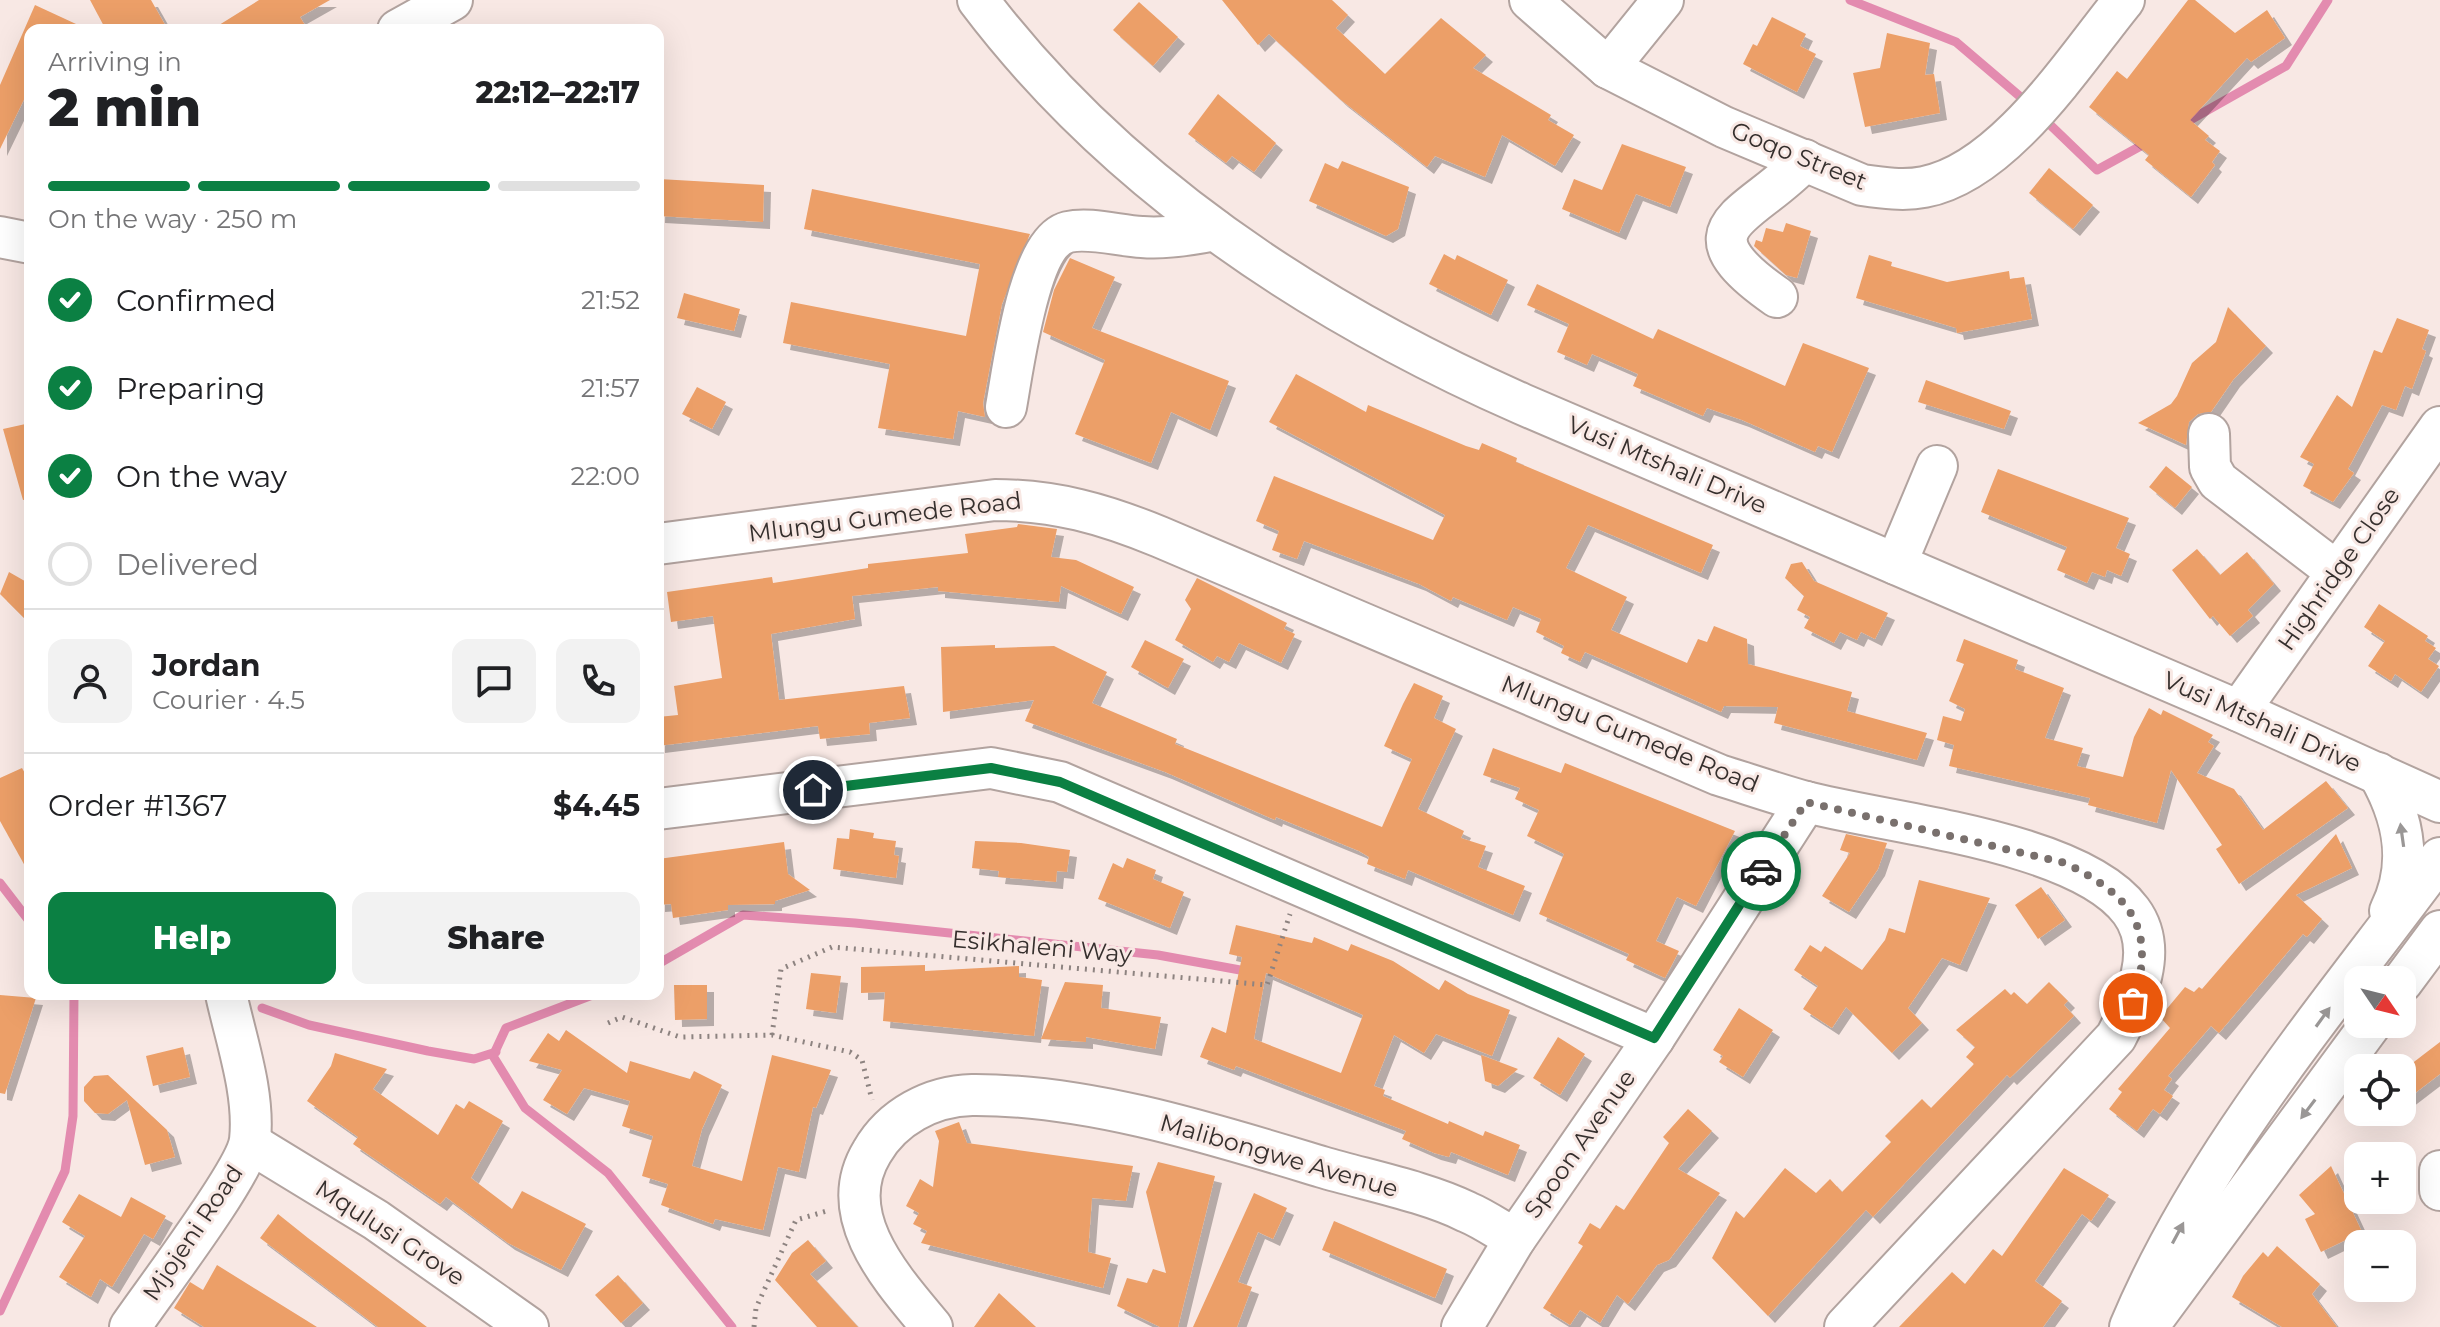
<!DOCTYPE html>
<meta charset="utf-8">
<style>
:root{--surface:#fff;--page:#f2f2f2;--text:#202124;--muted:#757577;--line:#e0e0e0;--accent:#0b8043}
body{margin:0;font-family:Montserrat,sans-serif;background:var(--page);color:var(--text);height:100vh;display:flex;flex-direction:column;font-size:30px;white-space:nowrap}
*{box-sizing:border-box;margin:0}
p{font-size:26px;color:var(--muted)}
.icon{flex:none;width:44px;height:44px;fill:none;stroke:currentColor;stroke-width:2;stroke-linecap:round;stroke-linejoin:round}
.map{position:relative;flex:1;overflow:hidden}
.details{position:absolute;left:24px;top:24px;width:640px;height:976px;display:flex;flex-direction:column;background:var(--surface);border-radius:16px;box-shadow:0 8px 32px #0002}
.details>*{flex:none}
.needle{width:52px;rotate:125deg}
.buttons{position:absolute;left:2344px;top:966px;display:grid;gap:16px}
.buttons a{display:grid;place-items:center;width:72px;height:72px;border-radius:16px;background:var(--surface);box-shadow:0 8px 32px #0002;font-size:40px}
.pin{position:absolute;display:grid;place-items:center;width:68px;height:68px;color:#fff;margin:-34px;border:4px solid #fff;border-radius:50%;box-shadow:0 2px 8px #0007}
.courier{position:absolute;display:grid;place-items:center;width:80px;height:80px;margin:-40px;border:6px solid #0b8043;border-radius:50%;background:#fff;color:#222;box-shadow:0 2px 10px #0007}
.overview em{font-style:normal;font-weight:800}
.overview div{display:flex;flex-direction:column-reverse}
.overview{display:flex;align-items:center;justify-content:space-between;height:136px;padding:0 24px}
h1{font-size:52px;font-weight:800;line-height:60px}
.bar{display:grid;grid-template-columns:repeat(4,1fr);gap:12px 8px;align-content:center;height:96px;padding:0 24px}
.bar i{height:10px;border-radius:6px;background:var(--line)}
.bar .selected{background:var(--accent)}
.bar p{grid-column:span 4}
.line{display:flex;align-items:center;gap:20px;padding:0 24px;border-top:2px solid var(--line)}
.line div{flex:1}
.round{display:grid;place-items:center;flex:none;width:84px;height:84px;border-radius:16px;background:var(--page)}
ol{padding:0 24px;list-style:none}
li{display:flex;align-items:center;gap:24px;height:88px}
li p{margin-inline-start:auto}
li .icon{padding:8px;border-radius:50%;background:var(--accent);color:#fff;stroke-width:4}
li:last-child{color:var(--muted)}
li i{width:44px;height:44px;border:4px solid var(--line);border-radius:50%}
.cta{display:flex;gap:16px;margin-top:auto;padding:16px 24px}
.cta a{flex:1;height:92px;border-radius:16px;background:var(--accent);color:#fff;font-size:32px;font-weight:800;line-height:92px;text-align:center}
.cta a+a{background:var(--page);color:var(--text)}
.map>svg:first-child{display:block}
</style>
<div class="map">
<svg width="2440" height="1327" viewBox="0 0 2440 1327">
<defs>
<filter id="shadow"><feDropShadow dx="7" dy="7" stdDeviation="0" flood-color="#0004"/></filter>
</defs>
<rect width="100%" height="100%" fill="#f8e8e4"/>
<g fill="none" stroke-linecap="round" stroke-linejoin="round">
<!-- stream -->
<g stroke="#e38baf" stroke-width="9">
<path d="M1850 0 1956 42 2030 105"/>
<path d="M2043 118 2097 170 2148 142"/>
<path d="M2183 124 2286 66 2328 0"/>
<path d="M0 883 30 922"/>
<path d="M658 964 743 915 855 923 1158 955 1251 972"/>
<path d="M595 994 506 1028 493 1056 525 1108 608 1173 732 1327"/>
<path d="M262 1008 309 1025 428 1051 474 1059 496 1052"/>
<path d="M0 1311 65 1171 73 1116 74 994"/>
</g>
</g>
<!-- building -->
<g fill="#ec9f68" fill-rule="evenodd" filter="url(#shadow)">
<path d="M90 0H151L168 30H106Z"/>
<path d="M259 0H330L300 17 308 30H211Z"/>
<path d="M1222 0H1332L1348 15 1336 28 1385 74 1441 18 1486 55 1473 68 1551 115 1548 120 1574 135 1555 166 1502 135 1485 177 1435 156 1427 167 1341 100 1269 34 1258 45Z"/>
<path d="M2188 0H2195L2235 33 2267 10 2285 38 2251 62 2247 58 2190 120 2209 136 2205 140 2220 151 2212 162 2215 165 2191 197 2145 160 2149 155 2089 107 2117 71 2127 79Z"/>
<path d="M1139 2 1178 37 1153 66 1113 30Z"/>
<path d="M35 5 89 30H30V87L0 149V85Z"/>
<path d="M1772 17 1806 34 1800 46 1816 54 1797 92 1743 64 1753 44 1757 46Z"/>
<path d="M1887 33 1930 43 1925 75 1934 74 1940 113 1865 127 1853 73 1880 68Z"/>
<path d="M1218 94 1276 143 1254 172 1232 156 1226 163 1188 134Z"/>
<path d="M1622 144 1686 167 1670 207 1636 194 1619 233 1562 209 1574 179 1602 190Z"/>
<path d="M1342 161 1409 187 1398 229 1386 236 1309 201 1325 163 1338 169Z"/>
<path d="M2049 168 2093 205 2073 229 2029 193Z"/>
<path d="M659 179 764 185 763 222 658 216Z"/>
<path d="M812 189 1030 234 1002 304 983 403 985 417 958 411 953 439 878 428 890 364 783 343 791 302 966 336 980 264 804 229Z"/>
<path d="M1786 223 1811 231 1797 278 1786 275 1754 246 1756 240 1762 242 1766 228 1783 232Z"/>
<path d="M1444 254 1455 260 1457 255 1508 280 1491 315 1429 284Z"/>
<path d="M1869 255 1892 262 1891 266 1947 282 2009 271 2010 279 2024 277 2032 319 1957 333 1956 328 1856 298Z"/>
<path d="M1070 258 1115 277 1092 328 1229 381 1210 430 1171 412 1151 463 1075 434 1105 360 1043 332 1054 290Z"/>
<path d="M1537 284 1653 339 1658 329 1785 386 1803 343 1869 368 1832 452 1818 446 1815 452 1742 420 1707 408 1703 416 1633 386 1638 374 1592 354 1587 365 1557 352 1569 324 1527 305Z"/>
<path d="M684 293 740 309 734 331 677 318Z"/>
<path d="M2228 307 2266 346 2233 380 2211 412 2198 414 2189 422 2186 445 2138 423 2171 404 2177 396 2192 363 2216 342Z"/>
<path d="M2397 318 2429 330 2422 349 2426 351 2412 389 2405 386 2396 410 2382 405 2348 469 2354 473 2333 502 2303 486 2314 464 2300 457 2337 395 2352 407 2374 350 2382 353Z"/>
<path d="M1296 374 1366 412 1368 405 1466 446 1479 450 1482 443 1517 458 1516 462 1713 545 1701 573 1588 525 1566 568 1627 597 1611 630 1687 663 1698 639 1707 642 1714 626 1747 639 1748 664 1852 692 1847 711 1927 733 1917 760 1774 723 1778 707 1724 706 1721 712 1585 652 1580 662 1561 653 1564 646 1536 632 1541 619 1513 607 1507 620 1453 597 1451 601 1419 584 1304 541 1297 559 1272 550 1279 531 1256 521 1274 476 1433 540 1445 515 1269 422Z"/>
<path d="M1926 380 2011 411 2004 429 1918 402Z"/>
<path d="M697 387 726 402 712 429 682 414Z"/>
<path d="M30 423V499L23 500 3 429Z"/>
<path d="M2166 466 2192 487 2175 508 2149 487Z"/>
<path d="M1998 469 2129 518 2116 548 2130 554 2121 576 2107 570 2105 577 2092 572 2087 583 2057 570 2067 547 1981 512Z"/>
<path d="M1018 524 1057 529 1051 557 1076 560 1134 587 1121 614 1061 586 1059 602 938 591V587L852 596 855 619 771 634 779 700 904 686 910 718 869 723 870 734 820 739 818 726 658 746V717L678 715 674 686 722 678 713 616 671 622 667 592 772 577 773 583 868 568V564L968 553 965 534 1017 527Z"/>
<path d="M2197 549 2220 575 2247 552 2274 584 2248 610 2253 616 2230 636 2213 616 2210 619 2172 570Z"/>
<path d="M1802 562 1814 581 1888 613 1875 639 1861 632 1857 640 1840 632 1834 643 1804 628 1810 617 1797 610 1804 596 1785 578 1791 564Z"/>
<path d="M9 572 30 584V624L0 594Z"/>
<path d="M1197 578 1287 623 1284 629 1295 634 1281 663 1239 643 1229 662 1217 656 1213 662 1175 640 1191 609 1185 600Z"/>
<path d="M2379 604 2428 636 2425 641 2436 648 2428 659 2439 666 2421 692 2395 674 2391 681 2368 666 2385 641 2364 627Z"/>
<path d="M1964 639 2018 660 2015 669 2064 688 2045 738 2083 748 2077 766 2123 777 2134 737 2149 708 2161 715 2163 710 2213 735 2208 742 2214 746 2197 773 2234 789 2263 830 2326 781 2348 808 2239 884 2216 849 2222 845 2171 770 2157 823 2088 805 2090 798 1949 766 1954 745 1937 740 1943 716 1961 721 1965 709 1949 701 1964 664 1956 661Z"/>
<path d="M1145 640 1184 659 1168 688 1131 667Z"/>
<path d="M995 645V648L1054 646 1107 672 1092 703 1177 739 1175 744 1382 827 1412 759 1384 746 1403 704 1414 683 1443 696 1434 718 1456 729 1418 809 1464 831 1461 838 1486 846 1478 867 1525 886 1513 915 1408 870 1405 879 1367 864 1369 857 1359 851 1276 817 1275 820 1165 772 1025 721 1034 700 943 712 941 647Z"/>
<path d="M1493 748 1561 773 1565 763 1735 831 1696 906 1677 897 1656 941 1679 951 1665 978 1626 960 1629 954 1539 914 1564 854 1527 836 1539 810 1515 799 1520 788 1483 775Z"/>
<path d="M22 768 30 782V875L0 821V778Z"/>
<path d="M850 829 874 833 873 838 896 841 894 855 899 856 896 878 833 869 837 838 849 839Z"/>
<path d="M1846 834 1887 843 1878 869 1849 912 1822 896 1850 853 1840 850Z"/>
<path d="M2336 834 2352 868 2296 895 2322 919 2307 937 2303 934 2219 1033 2211 1026 2168 1076 2172 1079 2164 1090 2173 1096 2160 1114 2153 1109 2137 1131 2109 1109 2122 1092 2118 1089 2170 1028 2160 1017 2185 987 2194 992 2199 987 2202 989Z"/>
<path d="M975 841 1021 843 1070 850 1067 872 1057 871 1056 882 998 877 999 871 972 868Z"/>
<path d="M784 842 788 874 810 890 775 901V904L728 905V910L673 918 671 904 658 905V859Z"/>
<path d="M1127 858 1156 870 1153 879 1184 892 1170 928 1098 899 1113 863 1123 868Z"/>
<path d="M1919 880 1990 898 1960 965 1942 958 1908 1008 1922 1023 1892 1053 1846 1007 1832 1028 1803 1009 1818 986 1794 970 1810 945 1821 952 1825 946 1862 970 1885 940 1889 928 1905 933Z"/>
<path d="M2041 887 2065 920 2038 939 2015 905Z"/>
<path d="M1236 925 1312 943 1314 937 1348 951 1351 944 1393 961 1439 990 1445 980 1468 994 1510 1010 1492 1056 1436 1034 1424 1053 1394 1035 1374 1086 1385 1090 1383 1096 1448 1124 1449 1121 1483 1136 1485 1131 1520 1145 1508 1175 1451 1152 1449 1157 1434 1153 1402 1139 1406 1131 1236 1066 1234 1070 1200 1057 1212 1027 1226 1033 1242 957 1229 954ZM1266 973 1363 1015 1341 1073 1254 1039Z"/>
<path d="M925 965V971L1019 966V977L1042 980 1034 1036 883 1021 885 992 861 993V967Z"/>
<path d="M811 973 841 976 836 1013 806 1009Z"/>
<path d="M1065 982 1103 985 1101 1008 1161 1017 1155 1049 1086 1037V1042L1041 1039Z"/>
<path d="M2049 982 2068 1001 2064 1005 2074 1016 2010 1078 2007 1075 1873 1217 1866 1210 1768 1316 1712 1258 1736 1211 1744 1218 1785 1168 1816 1193 1830 1179 1842 1192 1891 1142 1885 1136 1922 1099 1931 1108 1974 1064 1966 1057 1975 1047 1956 1030 2005 989 2011 995 2014 992 2027 1004Z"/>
<path d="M674 985H707V1019L675 1020Z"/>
<path d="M0 995 36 998 5 1094 0 1093Z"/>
<path d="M1739 1008 1773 1030 1743 1077 1719 1062 1723 1056 1713 1050Z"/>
<path d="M566 1030 627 1073 630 1061 690 1079 694 1071 722 1085 702 1129 692 1166 742 1181 772 1055 831 1070 816 1108 813 1107 799 1172 778 1167 763 1230 715 1219 713 1224 661 1205 668 1184 642 1176 653 1136 622 1126 630 1101 584 1088 567 1114 543 1100 562 1070 529 1061 548 1033 559 1041Z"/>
<path d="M1558 1037 1585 1054 1560 1095 1533 1078Z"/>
<path d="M2440 1042V1074L2402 1103V1071Z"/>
<path d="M183 1047 190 1077 153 1086 146 1056Z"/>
<path d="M335 1053 387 1069 373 1089 438 1135 456 1104 464 1109 469 1101 503 1121 471 1178 512 1209 522 1191 586 1224 561 1270 508 1243 446 1197 440 1204 353 1144 358 1137 307 1101 331 1066Z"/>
<path d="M1481 1055 1518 1069 1498 1086 1485 1081Z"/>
<path d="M108 1075 167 1130 175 1157 145 1165 127 1100 108 1114 95 1113 84 1101V1087L94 1076Z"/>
<path d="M1688 1109 1712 1131 1678 1169 1720 1193 1669 1260 1657 1265 1628 1304 1617 1295 1600 1323 1580 1310 1570 1325 1543 1308 1583 1246 1578 1243 1590 1223 1600 1229 1616 1205 1624 1210 1669 1143 1663 1137Z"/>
<path d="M959 1122 967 1143 1133 1166 1126 1201 1092 1198 1088 1252 1111 1258 1103 1288 921 1243 927 1231 913 1224 919 1213 906 1206 920 1179 933 1187 939 1141 935 1131Z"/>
<path d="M1158 1162 1215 1176 1178 1327H1160L1117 1306 1127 1278 1147 1283 1153 1269 1166 1273 1146 1192Z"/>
<path d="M2331 1166 2362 1232 2321 1252 2305 1219 2315 1214 2299 1195Z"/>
<path d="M2064 1168 2109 1195 2091 1221 2082 1214 2035 1281 2062 1301 2043 1327H1899L1952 1272 1965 1284 1993 1249 2002 1256Z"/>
<path d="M1254 1193 1287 1208 1273 1239 1258 1232 1238 1282 1252 1287 1237 1327H1193Z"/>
<path d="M79 1194 121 1217 131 1197 166 1216 153 1239 144 1234 112 1287 100 1279 91 1297 59 1277 85 1236 62 1222Z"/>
<path d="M278 1214 308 1238 427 1327H378L260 1238Z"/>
<path d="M1334 1221 1447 1269 1435 1298 1322 1250Z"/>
<path d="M808 1240 826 1261 810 1274 858 1327H817L775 1280 792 1253Z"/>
<path d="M2277 1246 2320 1284 2312 1294 2337 1327H2282L2232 1297 2243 1276 2263 1252 2268 1257Z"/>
<path d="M217 1265 317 1327H204L174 1308 190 1282 203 1290Z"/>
<path d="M618 1275 643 1303 621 1323 595 1295Z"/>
<path d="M999 1293 1036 1327H974Z"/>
</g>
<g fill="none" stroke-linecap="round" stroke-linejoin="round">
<!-- minor casing -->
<g stroke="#b2a39f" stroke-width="44">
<g id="minor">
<path d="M978 0C1117 184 1314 312 1522 404L2239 711 2440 802"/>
<path d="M1530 0 1608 68 1724 127 1862 185C1883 188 1904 191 1924 187 2004 172 2075 60 2124 0"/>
<path d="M398 30 452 0"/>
<path d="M1608 68 1663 0"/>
<path d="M0 237 30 243"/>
<path d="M1777 297C1675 226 1751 218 1805 160"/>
<path d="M1006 407C1013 370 1028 242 1068 232 1090 227 1120 236 1142 237 1167 239 1191 235 1215 230"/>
<path d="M2209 434 2210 467 2218 481 2337 572"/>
<path d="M658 544 995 500C1055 500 1104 514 1160 537L1719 775C1748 784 1777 794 1806 802 1891 824 2079 841 2131 911 2160 950 2135 1000 2116 1037L1845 1327"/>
<path d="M1896 564 1937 466"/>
<path d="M2239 711 2440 427"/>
<path d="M2378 773C2403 816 2414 863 2390 911"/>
<path d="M658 809 991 768 1060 782 1654 1038"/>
<path d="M2402 982 2440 931"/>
<path d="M250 1143 376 1220 528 1327"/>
<path d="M2440 1171V1190"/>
<path d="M2157 1314 2371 1024"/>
<path d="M130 1327C153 1293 246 1172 250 1140 255 1093 236 1040 226 994"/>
<path d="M932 1327C893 1280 833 1216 872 1152 892 1117 931 1096 972 1095 1087 1094 1213 1134 1322 1167 1366 1180 1427 1192 1467 1212 1484 1219 1499 1230 1515 1239"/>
<path d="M1462 1327 1515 1239 1654 1038 1806 802"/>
<path d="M2130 1327C2202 1155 2330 1007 2440 858"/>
</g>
</g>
<!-- path -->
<g stroke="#8d8380" stroke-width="5" stroke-dasharray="2 6" stroke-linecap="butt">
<path d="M608 1023 622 1017 680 1037 772 1035 850 1052 862 1060 872 1100"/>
<path d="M772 1035 781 969 832 947 1267 985 1290 914"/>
<path d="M754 1327 756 1308 796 1220 830 1210"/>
</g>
<!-- minor -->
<use href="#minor" stroke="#fff" stroke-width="40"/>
</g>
<!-- one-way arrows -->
<defs><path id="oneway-solid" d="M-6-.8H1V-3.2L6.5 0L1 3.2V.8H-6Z" transform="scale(2)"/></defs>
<g fill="#9a9796">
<use href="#oneway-solid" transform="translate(2402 835) rotate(-98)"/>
<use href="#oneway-solid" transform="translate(2323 1017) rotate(-54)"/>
<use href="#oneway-solid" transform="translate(2308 1109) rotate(127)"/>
<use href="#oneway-solid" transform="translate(2178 1233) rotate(-62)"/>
</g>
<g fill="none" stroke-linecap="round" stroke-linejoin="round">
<!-- done -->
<path stroke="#79706d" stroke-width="8" stroke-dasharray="0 14.4" d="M1761 871 1806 802 2065 863C2132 896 2157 928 2133 1003"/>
<!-- route -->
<path stroke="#0b8043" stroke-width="10" d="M813 790 991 768 1060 782 1654 1038 1761 871"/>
</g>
<g text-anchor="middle" stroke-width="6" stroke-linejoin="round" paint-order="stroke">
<!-- street labels -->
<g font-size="24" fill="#352f2d" stroke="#f8e8e4">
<text transform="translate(1799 156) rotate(22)" y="8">Goqo Street</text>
<text transform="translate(1667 465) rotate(23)" y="8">Vusi Mtshali Drive</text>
<text transform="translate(885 517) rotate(-7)" y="8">Mlungu Gumede Road</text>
<text transform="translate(2339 569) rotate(-55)" y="8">Highridge Close</text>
<text transform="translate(2262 722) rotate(24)" y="8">Vusi Mtshali Drive</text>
<text transform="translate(1630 734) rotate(22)" y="8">Mlungu Gumede Road</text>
<text transform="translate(1042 947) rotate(5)" y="8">Esikhaleni Way</text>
<text transform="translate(1580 1144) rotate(-55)" y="8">Spoon Avenue</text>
<text transform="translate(1279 1156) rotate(16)" y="8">Malibongwe Avenue</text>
<text transform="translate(193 1233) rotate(-56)" y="8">Mjojeni Road</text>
<text transform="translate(390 1233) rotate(33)" y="8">Mqulusi Grove</text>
</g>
</g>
</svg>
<div class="buttons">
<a><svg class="needle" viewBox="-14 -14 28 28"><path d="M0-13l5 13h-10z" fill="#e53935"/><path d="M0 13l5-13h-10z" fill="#757577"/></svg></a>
<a><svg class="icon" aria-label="locate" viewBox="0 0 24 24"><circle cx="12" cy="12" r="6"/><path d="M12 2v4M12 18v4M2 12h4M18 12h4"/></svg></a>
<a>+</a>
<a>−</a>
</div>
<div class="pin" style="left:2133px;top:1003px;background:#ea580c"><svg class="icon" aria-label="bag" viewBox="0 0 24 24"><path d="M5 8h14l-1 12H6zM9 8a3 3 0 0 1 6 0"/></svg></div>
<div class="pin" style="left:813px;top:790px;background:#1f2937"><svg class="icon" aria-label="home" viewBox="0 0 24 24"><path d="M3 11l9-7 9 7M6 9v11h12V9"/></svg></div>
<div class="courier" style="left:1761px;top:871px"><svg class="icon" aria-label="car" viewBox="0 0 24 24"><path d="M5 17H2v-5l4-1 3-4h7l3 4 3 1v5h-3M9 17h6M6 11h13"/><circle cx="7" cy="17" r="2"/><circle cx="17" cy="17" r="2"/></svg></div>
<section class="details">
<div class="overview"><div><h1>2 min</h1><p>Arriving in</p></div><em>22:12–22:17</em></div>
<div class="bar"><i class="selected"></i><i class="selected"></i><i class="selected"></i><i></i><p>On the way · 250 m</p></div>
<ol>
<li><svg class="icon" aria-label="check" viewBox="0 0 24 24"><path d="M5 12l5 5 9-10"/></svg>Confirmed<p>21:52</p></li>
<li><svg class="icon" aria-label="check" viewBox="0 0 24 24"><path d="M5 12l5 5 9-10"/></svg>Preparing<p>21:57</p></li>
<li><svg class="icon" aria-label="check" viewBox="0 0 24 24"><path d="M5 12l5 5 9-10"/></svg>On the way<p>22:00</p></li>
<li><i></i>Delivered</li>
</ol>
<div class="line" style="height:144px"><a class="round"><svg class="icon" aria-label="person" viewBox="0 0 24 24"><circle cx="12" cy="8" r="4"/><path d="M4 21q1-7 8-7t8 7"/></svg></a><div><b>Jordan</b><p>Courier · 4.5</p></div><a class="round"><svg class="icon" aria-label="chat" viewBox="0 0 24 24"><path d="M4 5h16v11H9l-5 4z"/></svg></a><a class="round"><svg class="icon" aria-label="phone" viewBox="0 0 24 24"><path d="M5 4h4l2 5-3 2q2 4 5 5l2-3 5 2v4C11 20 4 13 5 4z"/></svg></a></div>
<div class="line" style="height:104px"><div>Order #1367</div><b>$4.45</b></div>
<div class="cta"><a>Help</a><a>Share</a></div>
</section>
</div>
